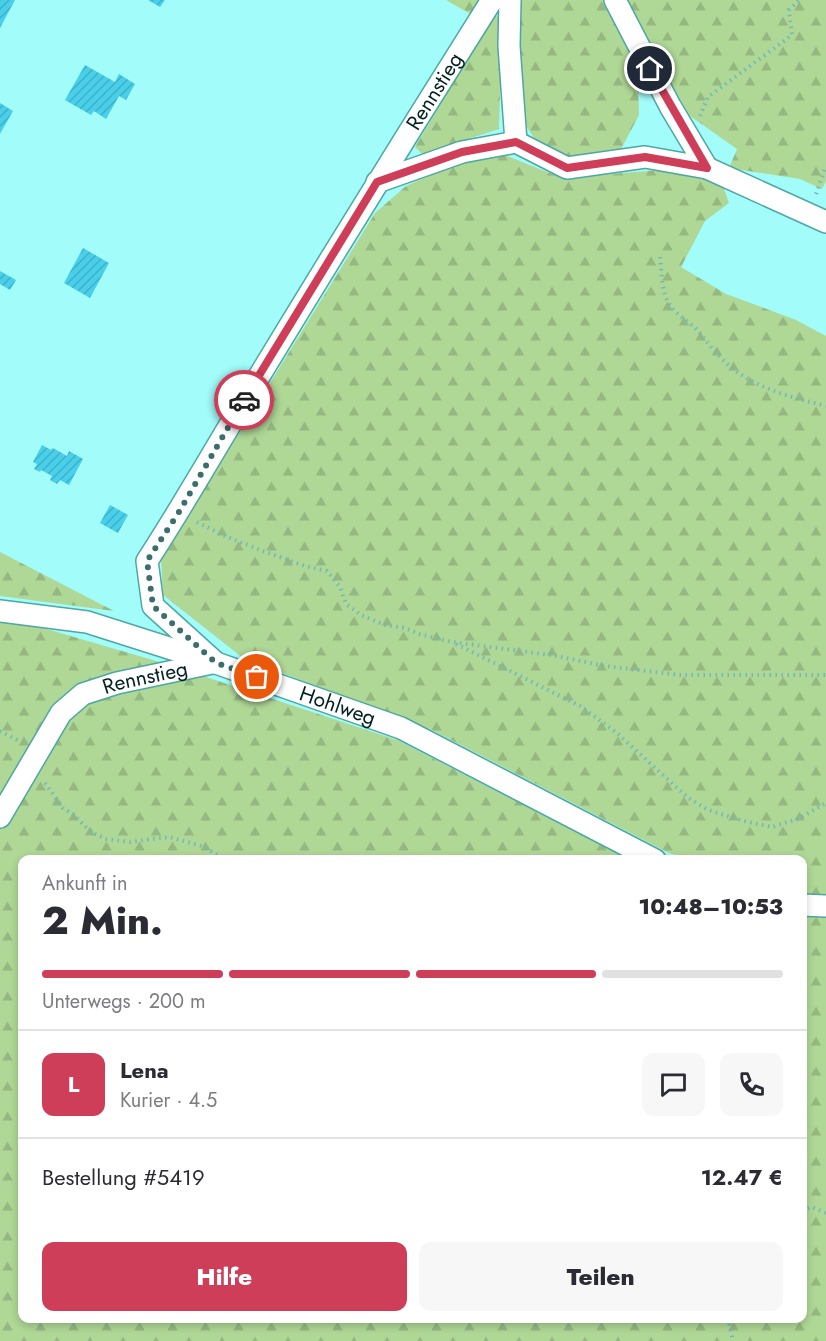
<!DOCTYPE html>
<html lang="de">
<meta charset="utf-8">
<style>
:root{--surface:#fff;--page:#f7f7f7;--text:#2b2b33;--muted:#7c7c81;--line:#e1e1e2;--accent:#ce3e59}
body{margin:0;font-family:Jost,sans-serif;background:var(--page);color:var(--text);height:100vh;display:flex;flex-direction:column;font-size:22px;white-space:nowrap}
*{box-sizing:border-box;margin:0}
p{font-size:20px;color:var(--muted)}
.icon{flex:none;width:33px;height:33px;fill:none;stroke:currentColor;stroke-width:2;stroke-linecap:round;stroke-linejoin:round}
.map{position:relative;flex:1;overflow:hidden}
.drawer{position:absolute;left:18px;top:855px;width:789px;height:468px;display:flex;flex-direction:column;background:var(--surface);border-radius:12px;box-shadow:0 3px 9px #0003}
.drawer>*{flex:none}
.pin{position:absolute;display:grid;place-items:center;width:51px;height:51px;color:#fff;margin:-26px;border:3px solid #fff;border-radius:50%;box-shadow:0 2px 6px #0007}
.courier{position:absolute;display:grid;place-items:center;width:60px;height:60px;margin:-30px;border:4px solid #ce3e59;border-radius:50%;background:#fff;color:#222;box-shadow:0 2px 8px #0007}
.head em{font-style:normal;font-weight:800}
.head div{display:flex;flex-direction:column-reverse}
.head{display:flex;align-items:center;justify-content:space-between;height:102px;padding:0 24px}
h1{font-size:39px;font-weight:800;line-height:45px}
.bar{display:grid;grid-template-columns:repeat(4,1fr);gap:9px 6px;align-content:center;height:72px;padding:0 24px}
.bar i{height:8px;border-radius:4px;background:var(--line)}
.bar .on{background:var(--accent)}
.bar p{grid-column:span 4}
.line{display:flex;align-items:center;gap:15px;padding:0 24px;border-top:2px solid var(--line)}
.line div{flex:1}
.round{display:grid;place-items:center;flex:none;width:63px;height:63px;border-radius:12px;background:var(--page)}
.button{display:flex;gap:12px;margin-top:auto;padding:12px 24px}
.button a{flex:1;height:69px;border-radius:12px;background:var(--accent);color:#fff;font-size:24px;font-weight:800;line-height:69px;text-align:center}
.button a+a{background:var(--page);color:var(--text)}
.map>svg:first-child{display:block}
</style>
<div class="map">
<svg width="826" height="1341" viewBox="0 0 826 1341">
<defs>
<pattern id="forest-firs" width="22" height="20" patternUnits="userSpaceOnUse" patternTransform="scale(1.5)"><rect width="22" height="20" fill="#afd796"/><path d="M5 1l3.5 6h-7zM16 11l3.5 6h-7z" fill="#95b881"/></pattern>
<pattern id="building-hatch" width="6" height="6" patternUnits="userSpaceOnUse" patternTransform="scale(1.5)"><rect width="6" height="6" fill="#49cfea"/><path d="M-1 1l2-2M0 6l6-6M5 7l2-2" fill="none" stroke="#3eb1c8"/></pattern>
</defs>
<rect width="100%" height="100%" fill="#a2fcfa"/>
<!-- forest -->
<g fill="url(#forest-firs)">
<path d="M446 0H482L472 15Z"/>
<path d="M519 0H603L638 70 639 115 620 151 593 158 558 155 539 145 521 119Z"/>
<path d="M624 0H826V181L822 189 800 179 729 168 737 149 690 116 628 11Z"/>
<path d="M494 15 502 19 499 129 422 154 415 147Z"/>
<path d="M500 153 552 174 599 175 671 169 722 183 729 203 705 221 681 267 726 294 796 320 826 336V897L803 896 802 860 687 859 669 853 430 729 243 658 163 595 161 559 375 213 406 186 464 160Z"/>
<path d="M0 552 114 611 0 596Z"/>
<path d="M0 621 33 625 163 663 77 691 0 800Z"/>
<path d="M197 674 397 740 629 859 22 860V1318H802L803 914 826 916V1341H0V826L68 717 92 696Z"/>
</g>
<!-- building -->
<g fill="url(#building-hatch)">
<path d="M0 0H15L0 28Z"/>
<path d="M148 0H165L160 7Z"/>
<path d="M85 65 115 82 119 74 135 84 126 100 119 96 106 119 94 111 91 115 65 100Z"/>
<path d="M0 103 13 111 0 134Z"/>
<path d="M83 248 109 263 90 298 64 283Z"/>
<path d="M0 271 16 280 10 290 0 284Z"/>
<path d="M42 445 51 450 53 448 67 456 69 451 83 459 69 485 60 480 57 484 50 480 52 476 41 470 40 472 34 469 37 464 33 462Z"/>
<path d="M110 505 128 515 118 533 100 523Z"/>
</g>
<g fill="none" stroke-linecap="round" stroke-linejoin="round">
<!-- minor casing -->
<g stroke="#4ca7a5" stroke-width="24">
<g id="minor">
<path d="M510 0 509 46 516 142"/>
<path d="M615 0 670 106 707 168"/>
<path d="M377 182 462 152 516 142 567 168 645 157 707 168 826 222"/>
<path id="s1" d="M0 611 87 622 216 663 401 728 655 860"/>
<path id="s2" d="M216 663 153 606 147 561C186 501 221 439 258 378 335 251 413 125 492 0"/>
<path id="s3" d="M0 817 61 713 83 694 117 683 212 663"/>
<path d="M802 905 826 906"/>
</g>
</g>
<!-- path -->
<g stroke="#72b9b8" stroke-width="4" stroke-dasharray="1.5 4.5" stroke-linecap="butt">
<path d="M700 116 708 97 792 35 789 10 799 0"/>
<path d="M816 194 826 166"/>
<path d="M660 257C662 271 661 289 668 302 674 314 689 321 698 331 705 339 711 348 719 356 748 387 787 396 826 406"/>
<path d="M197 522 227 537 263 551 305 566 327 571 340 587 346 604 361 615 385 625 405 628 419 634 452 642 551 655 605 666 680 675H826"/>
<path d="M456 644 580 706 617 733 687 797 708 810 744 821 772 827 798 819 826 803"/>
<path d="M0 731 21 742"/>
<path d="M45 783 63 808 74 815 91 832 106 839 130 842 169 837 202 846 226 860"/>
<path d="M802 1210 812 1207 826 1213"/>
<path d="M728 1318 733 1341"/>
</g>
<!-- minor -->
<use href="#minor" stroke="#fff" stroke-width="21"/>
</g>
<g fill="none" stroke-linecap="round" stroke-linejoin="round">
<!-- done -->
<path stroke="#3b6e6d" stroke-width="6" stroke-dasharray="0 10.8" d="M244 400 179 512 147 561 153 606 216 663 257 677"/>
<!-- route -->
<path stroke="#ce3e59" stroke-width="8" d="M244 400 377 182 462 152 516 142 567 168 645 157 707 168 650 69"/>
</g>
<g text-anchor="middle" stroke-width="6" stroke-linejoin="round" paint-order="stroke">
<!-- street labels -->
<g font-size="21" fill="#042121" stroke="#fff">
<text dy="7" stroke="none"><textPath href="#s2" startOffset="681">Rennstieg</textPath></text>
<text dy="7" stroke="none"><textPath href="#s3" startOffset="214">Rennstieg</textPath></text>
<text dy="7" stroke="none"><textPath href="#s1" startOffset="352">Hohlweg</textPath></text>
</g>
</g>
</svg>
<div class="pin" style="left:257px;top:677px;background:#ea580c"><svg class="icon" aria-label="bag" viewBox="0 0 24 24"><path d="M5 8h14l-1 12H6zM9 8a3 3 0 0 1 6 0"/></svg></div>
<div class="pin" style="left:650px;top:69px;background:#1f2937"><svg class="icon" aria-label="home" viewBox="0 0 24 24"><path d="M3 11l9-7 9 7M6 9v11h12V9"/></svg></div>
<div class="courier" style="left:244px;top:400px"><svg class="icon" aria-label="car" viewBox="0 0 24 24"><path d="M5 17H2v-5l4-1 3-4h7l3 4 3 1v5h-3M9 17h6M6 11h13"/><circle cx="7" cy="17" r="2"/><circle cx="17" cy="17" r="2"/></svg></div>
<section class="drawer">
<div class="head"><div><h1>2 Min.</h1><p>Ankunft in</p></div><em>10:48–10:53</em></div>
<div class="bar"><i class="on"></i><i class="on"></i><i class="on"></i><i></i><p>Unterwegs · 200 m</p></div>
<div class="line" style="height:108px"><b class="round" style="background:var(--accent);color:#fff">L</b><div><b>Lena</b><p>Kurier · 4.5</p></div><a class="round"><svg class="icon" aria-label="chat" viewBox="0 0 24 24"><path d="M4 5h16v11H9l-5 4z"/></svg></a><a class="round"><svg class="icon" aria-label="phone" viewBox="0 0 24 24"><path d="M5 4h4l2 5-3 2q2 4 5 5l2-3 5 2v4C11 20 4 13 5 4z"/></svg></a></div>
<div class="line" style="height:78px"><div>Bestellung #5419</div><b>12.47 €</b></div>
<div class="button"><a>Hilfe</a><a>Teilen</a></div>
</section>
</div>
